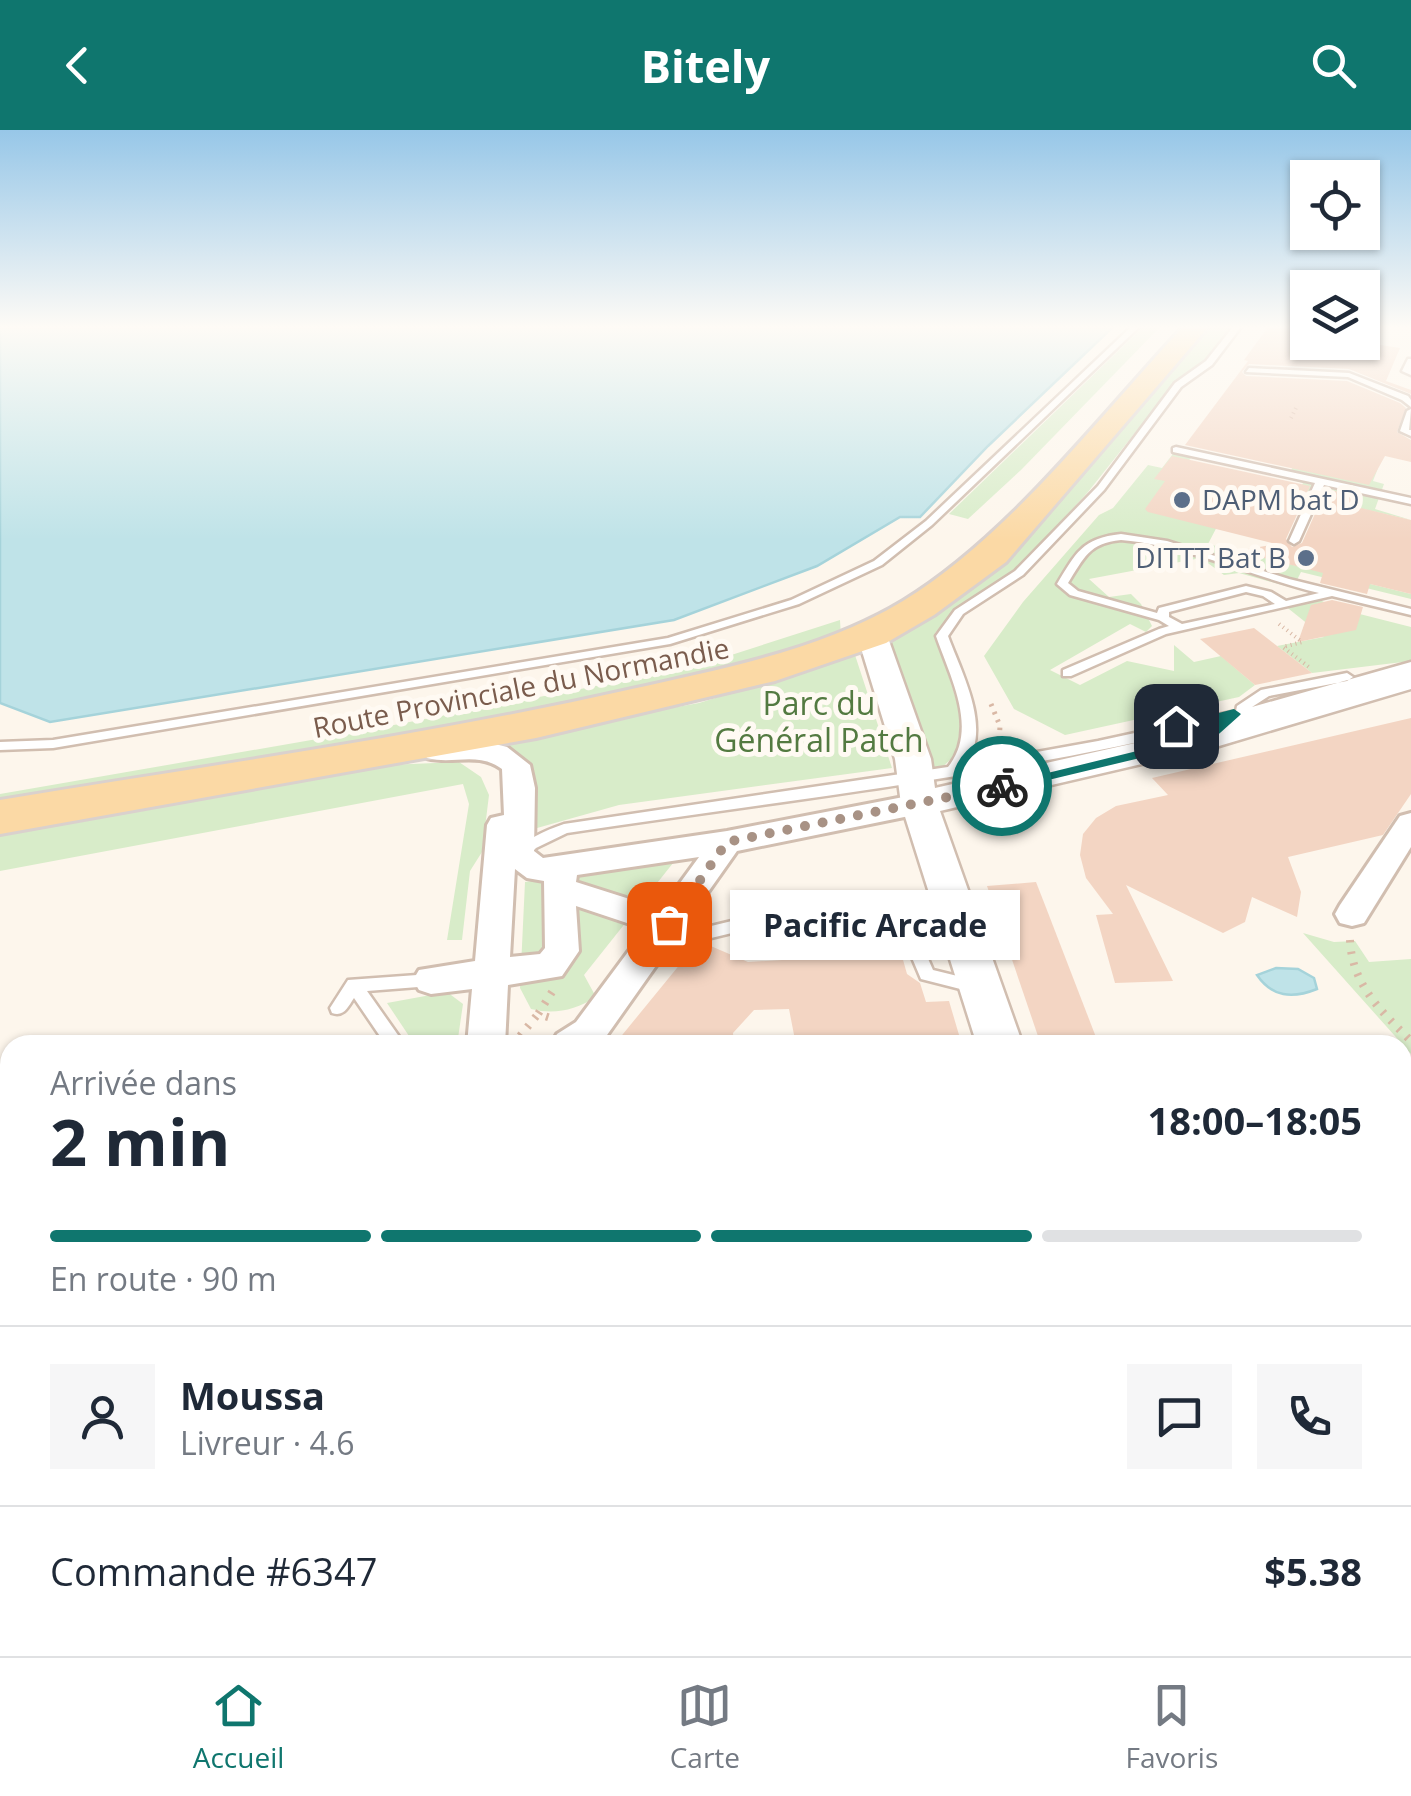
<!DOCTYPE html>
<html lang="fr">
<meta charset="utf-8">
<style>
:root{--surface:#fff;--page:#f6f6f7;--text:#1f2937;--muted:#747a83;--line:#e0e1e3;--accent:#0f766e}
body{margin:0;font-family:"Open Sans",sans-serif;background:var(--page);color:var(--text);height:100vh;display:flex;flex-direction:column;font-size:38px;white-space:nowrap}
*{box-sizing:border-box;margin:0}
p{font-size:32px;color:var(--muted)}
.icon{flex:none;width:55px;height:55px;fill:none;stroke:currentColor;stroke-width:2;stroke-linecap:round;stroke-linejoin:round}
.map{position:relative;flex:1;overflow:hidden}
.side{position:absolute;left:0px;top:905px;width:1412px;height:622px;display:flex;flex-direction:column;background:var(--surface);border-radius:30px 30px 0 0;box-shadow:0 2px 8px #0004}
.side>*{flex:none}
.fabs{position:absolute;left:1290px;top:30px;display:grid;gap:20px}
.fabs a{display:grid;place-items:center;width:90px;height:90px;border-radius:0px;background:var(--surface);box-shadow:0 2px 8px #0004;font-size:50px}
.pin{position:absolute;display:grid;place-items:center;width:85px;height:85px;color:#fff;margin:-42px;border-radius:20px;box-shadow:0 5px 15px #0006}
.courier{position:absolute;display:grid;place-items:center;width:100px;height:100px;margin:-50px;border:8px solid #0f766e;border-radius:50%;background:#fff;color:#222;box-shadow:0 2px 12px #0007}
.bubble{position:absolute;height:70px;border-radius:0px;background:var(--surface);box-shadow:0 2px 8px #0004;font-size:32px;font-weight:700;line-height:70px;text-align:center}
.headline em{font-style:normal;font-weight:700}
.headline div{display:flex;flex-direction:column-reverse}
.headline{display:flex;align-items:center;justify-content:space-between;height:170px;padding:0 50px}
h1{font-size:65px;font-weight:700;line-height:75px}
.bar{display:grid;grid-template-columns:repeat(4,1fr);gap:15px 10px;align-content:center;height:120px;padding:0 50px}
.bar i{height:12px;border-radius:8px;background:var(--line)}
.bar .active{background:var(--accent)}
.bar p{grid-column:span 4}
.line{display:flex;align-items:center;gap:25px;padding:0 50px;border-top:2px solid var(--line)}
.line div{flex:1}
.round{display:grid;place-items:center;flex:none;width:105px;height:105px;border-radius:0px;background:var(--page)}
header{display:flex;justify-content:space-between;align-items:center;height:130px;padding:0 50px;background:var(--accent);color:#fff;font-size:45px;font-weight:700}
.dock{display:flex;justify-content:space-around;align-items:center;height:140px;border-top:2px solid var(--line);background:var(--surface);font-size:28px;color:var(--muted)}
.dock a{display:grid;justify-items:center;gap:5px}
.dock .active{color:var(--accent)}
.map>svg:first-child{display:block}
</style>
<header><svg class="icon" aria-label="back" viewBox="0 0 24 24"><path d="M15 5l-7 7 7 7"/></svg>Bitely<svg class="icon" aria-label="search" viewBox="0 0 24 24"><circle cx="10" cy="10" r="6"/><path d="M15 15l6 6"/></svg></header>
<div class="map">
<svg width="1411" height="1526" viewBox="0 0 1411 1526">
<rect width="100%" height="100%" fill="#fdf6ec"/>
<!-- green -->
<g fill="#d8ecc9">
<path d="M1143 197H1160L1021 340 968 389 949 384Z"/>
<path d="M1207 197H1233L1207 232 1173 255 1088 362 1016 441 955 479 935 503 961 585 962 619 939 640 921 634 883 512 942 479 982 450 1119 300Z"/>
<path d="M1179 316 1228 328 1226 334 1192 327 1189 330 1221 389 1208 414 1411 464V469L1301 442 1293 458 1239 443 1224 445 1201 428 1089 449 1109 467 1131 464 1141 474 1152 496 1146 502 1130 494 1050 540 1080 555 1127 531 1174 541V515L1194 532 1221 526 1255 555 1239 567 1065 605 1014 579 984 526 1023 472 1099 385 1113 378 1148 335 1162 338Z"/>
<path d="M1295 334 1378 338 1373 351 1384 354 1375 379 1411 390 1328 371 1322 385 1289 377 1303 353 1286 348Z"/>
<path d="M1314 467 1336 478 1411 497V531L1312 543 1277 516 1324 507 1284 475Z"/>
<path d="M840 490 841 507C568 590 281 628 0 677V664L363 601 694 537Z"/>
<path d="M855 525 892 638 619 675 530 700 532 653 524 630 492 611 699 573Z"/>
<path d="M459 632 481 647 489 665 482 722 470 741 462 810H447L469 674 463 654 0 741V698L387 635Z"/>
<path d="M677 728 584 845 596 867C575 880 555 885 531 879L520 858 525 752Z"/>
<path d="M1303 803 1334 812 1355 811 1369 832 1411 829V924Z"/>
<path d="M447 862 463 874 457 915H415L387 873Z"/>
<path d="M466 1518H1152L1154 1526H466Z"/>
</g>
<!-- water -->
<g fill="#bfe3e8" stroke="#a5d3da" stroke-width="2.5">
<path d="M0 197H1113L988 316 920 387H900L817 436 674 490 50 592 0 573Z"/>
<path d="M1276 838 1298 839 1314 848 1317 859C1292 869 1272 867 1257 845Z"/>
</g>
<!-- building -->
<g fill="#f3d5c3">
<path d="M1268 197H1306L1302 202 1308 203V212H1362L1400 218 1386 251 1411 260V264L1349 239 1249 234 1242 242 1246 246 1347 251 1400 273 1406 278 1397 302 1411 310V332L1385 326 1369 355 1185 315 1248 231 1244 230Z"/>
<path d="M1172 326 1310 356 1286 409 1292 417 1302 413 1326 359 1362 367 1357 377 1411 390V464L1370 454 1367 464 1320 453 1323 443 1237 421 1276 414 1148 382 1145 379 1165 351 1154 349Z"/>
<path d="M1332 470 1363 477 1356 500 1298 512 1311 475Z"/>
<path d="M1254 498 1312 543 1255 555 1200 509Z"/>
<path d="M1411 588V664L1383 705 1288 727 1301 762 1297 787 1252 767 1245 792 1223 803 1126 755 1173 851 1115 853 1096 785 1113 784 1086 748 1080 725 1083 704 1096 688 1116 676 1168 665 1152 648Z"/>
<path d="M1036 752 1045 775 1099 915H1041L987 756Z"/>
<path d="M891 787 907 844 920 853 926 872 949 871 962 915H796L789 879 754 880 733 903 734 915H614L699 811 748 832 782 830 777 796Z"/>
</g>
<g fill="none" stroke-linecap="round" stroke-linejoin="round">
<!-- service casing -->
<g stroke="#d1beb0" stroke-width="5">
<g id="service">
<path d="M1131 197H1139L932 395 882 435 799 474 670 514 53 618 0 620V612L53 610 668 508 791 470 874 431 926 391Z"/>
<path d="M1233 197H1241L1212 235 1181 257 1104 360 1023 445 963 484 948 506C961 542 993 599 965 635L1098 611 1236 581 1237 576 1261 560 1347 543 1353 547 1347 551 1269 566 1252 577 1411 532V540C1343 560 1275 580 1205 597 996 647 780 671 567 703L536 718 524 730H514L512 726C525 709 544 701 564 694L948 637C979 599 950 547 936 506L955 480 1015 441 1098 356 1175 253 1206 231Z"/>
<path d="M1408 229H1411V245L1402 241Z"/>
<path d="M1249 238 1349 243 1408 266 1411 270V277L1402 270 1348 247 1246 242Z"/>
<path d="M1411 279 1409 300H1411V306L1400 301 1407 281Z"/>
<path d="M1176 317 1411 368V374L1324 355 1299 411 1294 414 1289 411 1315 353 1173 322V318Z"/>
<path d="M1121 404 1167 411 1289 449 1411 479V485L1332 466 1166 504 1071 546H1063V540L1159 499 1169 496 1159 490 1070 465 1057 454C1076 423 1082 408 1121 404ZM1121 410C1189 416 1253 447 1319 463L1286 471 1271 462 1246 456 1159 478 1157 483 1078 461 1068 453C1084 428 1089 413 1121 410ZM1246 462 1263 466 1275 474 1182 494 1169 487V482Z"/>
<path d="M951 761 959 767 956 771 907 781 933 840 982 852 984 857 982 862 976 863 921 849 893 783 781 791 707 809 664 798 661 794 664 790 669 788 707 797 781 779 898 771Z"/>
<path d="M431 844 437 845 439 850 437 855 431 856 367 861 405 915H386L354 868C348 877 344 887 332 883L330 878 348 850Z"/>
<path d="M10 968V984L0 985V969Z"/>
<path d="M10 1303V1325L0 1326V1304Z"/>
<path d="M1402 1353 1411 1357V1382L1402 1378Z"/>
<path d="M236 1518H262L261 1526H235Z"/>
</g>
</g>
<!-- minor casing -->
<g stroke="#d1beb0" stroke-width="6">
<g id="minor">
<path d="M479 610 507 617 530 635 535 658 534 721 543 728 727 701 919 664 930 667 934 674 930 681 919 684 737 721 600 915H551L557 904 576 892 645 799 576 776 579 821 562 846 508 855 505 915H467L472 859 431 864 419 860 413 850 419 840 475 831 487 695 491 688 504 685 502 639C477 621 454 635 427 628L423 622 427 616ZM699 727 661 779 576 752 577 745ZM515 739 527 748 544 751 545 818 540 824 510 827Z"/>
<path d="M1411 683V717L1364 793 1352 796 1340 793 1335 784 1340 775 1400 686Z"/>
<path d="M408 1518H464L463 1526H407Z"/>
</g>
</g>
<!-- tertiary casing -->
<g stroke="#d1beb0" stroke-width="5">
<g id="tertiary">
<path d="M872 496 883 499 887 505 931 629 935 658 1202 598 1411 539V559L1219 616 940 681 1023 915H977L901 674 895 629 857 505 861 499Z"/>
<path d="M1177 1518H1245L1248 1526H1180Z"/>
</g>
</g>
<!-- primary casing -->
<g stroke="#dad1cd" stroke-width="6">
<path id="primary" d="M1183 197H1208L1006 432 934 485 886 513 775 551 536 608 0 704V670C211 635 424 606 632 559 724 538 822 520 903 471 1008 407 1099 287 1183 197Z"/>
</g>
<!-- path-far2 -->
<g stroke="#d9b8a5" stroke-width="4" stroke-dasharray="1 4" stroke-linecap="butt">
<path d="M1291 288 1297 276"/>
<path d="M1279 494 1302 512 1283 517 1309 537"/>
</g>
<!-- path-far1 -->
<path stroke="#d9b8a5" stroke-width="5" stroke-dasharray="2.5 6" stroke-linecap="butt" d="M991 574 1000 596 999 614"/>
<!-- path -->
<g stroke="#d9b8a5" stroke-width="8" stroke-dasharray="2.5 9" stroke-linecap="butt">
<path d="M1350 810C1352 855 1381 881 1411 911"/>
<path d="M552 862 538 884 554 889"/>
<path d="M520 906 538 884"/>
</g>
<!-- service -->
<use href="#service" fill="#fff" fill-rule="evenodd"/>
<!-- minor -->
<use href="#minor" fill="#fff" fill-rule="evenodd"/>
<!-- tertiary -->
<use href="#tertiary" fill="#fff" fill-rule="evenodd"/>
<!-- primary -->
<use href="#primary" fill="#fbd9a5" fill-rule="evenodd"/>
</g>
<!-- sky -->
<linearGradient id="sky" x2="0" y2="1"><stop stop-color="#97c7e8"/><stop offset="0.48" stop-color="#fefbf6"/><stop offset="1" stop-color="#fefbf6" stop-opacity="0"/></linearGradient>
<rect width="1411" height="410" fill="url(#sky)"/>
<!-- route -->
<path fill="#0f766e" d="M1234 579 1241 584 1239 586 1211 611 1002 661 995 656 1202 605 1217 591 1176 600 1169 596Z"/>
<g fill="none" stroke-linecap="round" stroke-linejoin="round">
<!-- done -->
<path stroke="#a89285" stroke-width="10" stroke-dasharray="0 18" d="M669 794 727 712 1002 656"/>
</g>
<!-- markers -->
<g fill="#5c6f8a" stroke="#fffaf3" stroke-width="4">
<circle cx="1182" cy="370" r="10"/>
<circle cx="1306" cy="428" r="10"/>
</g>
<g text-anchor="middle" stroke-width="10" stroke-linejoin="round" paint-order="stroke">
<!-- far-service labels -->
<g font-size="28" fill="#4e5e75" stroke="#fffaf3" text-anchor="start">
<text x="1202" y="380">DAPM bat D</text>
<text x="1286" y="438" text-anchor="end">DITTT Bat B</text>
</g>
<!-- far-street labels -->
<g font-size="28" fill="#7a5c4d" stroke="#fffaf3">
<text transform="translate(521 558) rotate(-11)" y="10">Route Provinciale du Normandie</text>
</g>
<!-- park labels -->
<g font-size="32" fill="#537a41" stroke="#fffaf3">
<text x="819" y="585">Parc du<tspan x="819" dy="37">Général Patch</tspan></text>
</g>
</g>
</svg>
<div class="fabs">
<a><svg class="icon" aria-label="locate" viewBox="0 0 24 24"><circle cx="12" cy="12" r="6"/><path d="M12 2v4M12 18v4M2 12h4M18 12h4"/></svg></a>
<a><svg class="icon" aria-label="layers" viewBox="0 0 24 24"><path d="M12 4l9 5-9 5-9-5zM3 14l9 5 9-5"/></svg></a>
</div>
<div class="pin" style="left:669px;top:794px;background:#ea580c"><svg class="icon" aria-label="bag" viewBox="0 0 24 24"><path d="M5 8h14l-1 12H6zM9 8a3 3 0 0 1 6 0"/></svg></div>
<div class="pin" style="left:1176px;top:596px;background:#1f2937"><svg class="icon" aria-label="home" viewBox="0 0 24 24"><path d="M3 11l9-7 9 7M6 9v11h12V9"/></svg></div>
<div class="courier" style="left:1002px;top:656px"><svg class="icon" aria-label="bike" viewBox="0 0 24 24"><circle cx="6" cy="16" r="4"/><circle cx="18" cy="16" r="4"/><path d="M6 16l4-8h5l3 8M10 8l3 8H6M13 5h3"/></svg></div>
<div class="bubble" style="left:730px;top:760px;width:290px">Pacific Arcade</div>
<section class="side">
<div class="headline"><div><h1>2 min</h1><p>Arrivée dans</p></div><em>18:00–18:05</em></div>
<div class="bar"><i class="active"></i><i class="active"></i><i class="active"></i><i></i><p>En route · 90 m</p></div>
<div class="line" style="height:180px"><a class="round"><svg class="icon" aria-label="person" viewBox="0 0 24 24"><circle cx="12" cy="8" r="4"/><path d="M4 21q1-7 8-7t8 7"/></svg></a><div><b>Moussa</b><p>Livreur · 4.6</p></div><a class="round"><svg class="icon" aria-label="chat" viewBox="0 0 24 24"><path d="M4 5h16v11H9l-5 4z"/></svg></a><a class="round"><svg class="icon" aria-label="phone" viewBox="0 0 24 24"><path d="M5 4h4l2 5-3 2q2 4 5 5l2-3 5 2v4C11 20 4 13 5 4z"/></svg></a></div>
<div class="line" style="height:130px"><div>Commande #6347</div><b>$5.38</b></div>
</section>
</div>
<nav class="dock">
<a class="active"><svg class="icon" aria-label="home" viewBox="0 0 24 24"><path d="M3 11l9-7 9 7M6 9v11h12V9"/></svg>Accueil</a>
<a><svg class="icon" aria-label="map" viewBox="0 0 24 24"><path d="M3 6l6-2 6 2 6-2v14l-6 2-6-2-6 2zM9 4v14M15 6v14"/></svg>Carte</a>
<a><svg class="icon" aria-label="saved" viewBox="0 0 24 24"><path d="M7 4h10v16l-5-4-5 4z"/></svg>Favoris</a>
</nav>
